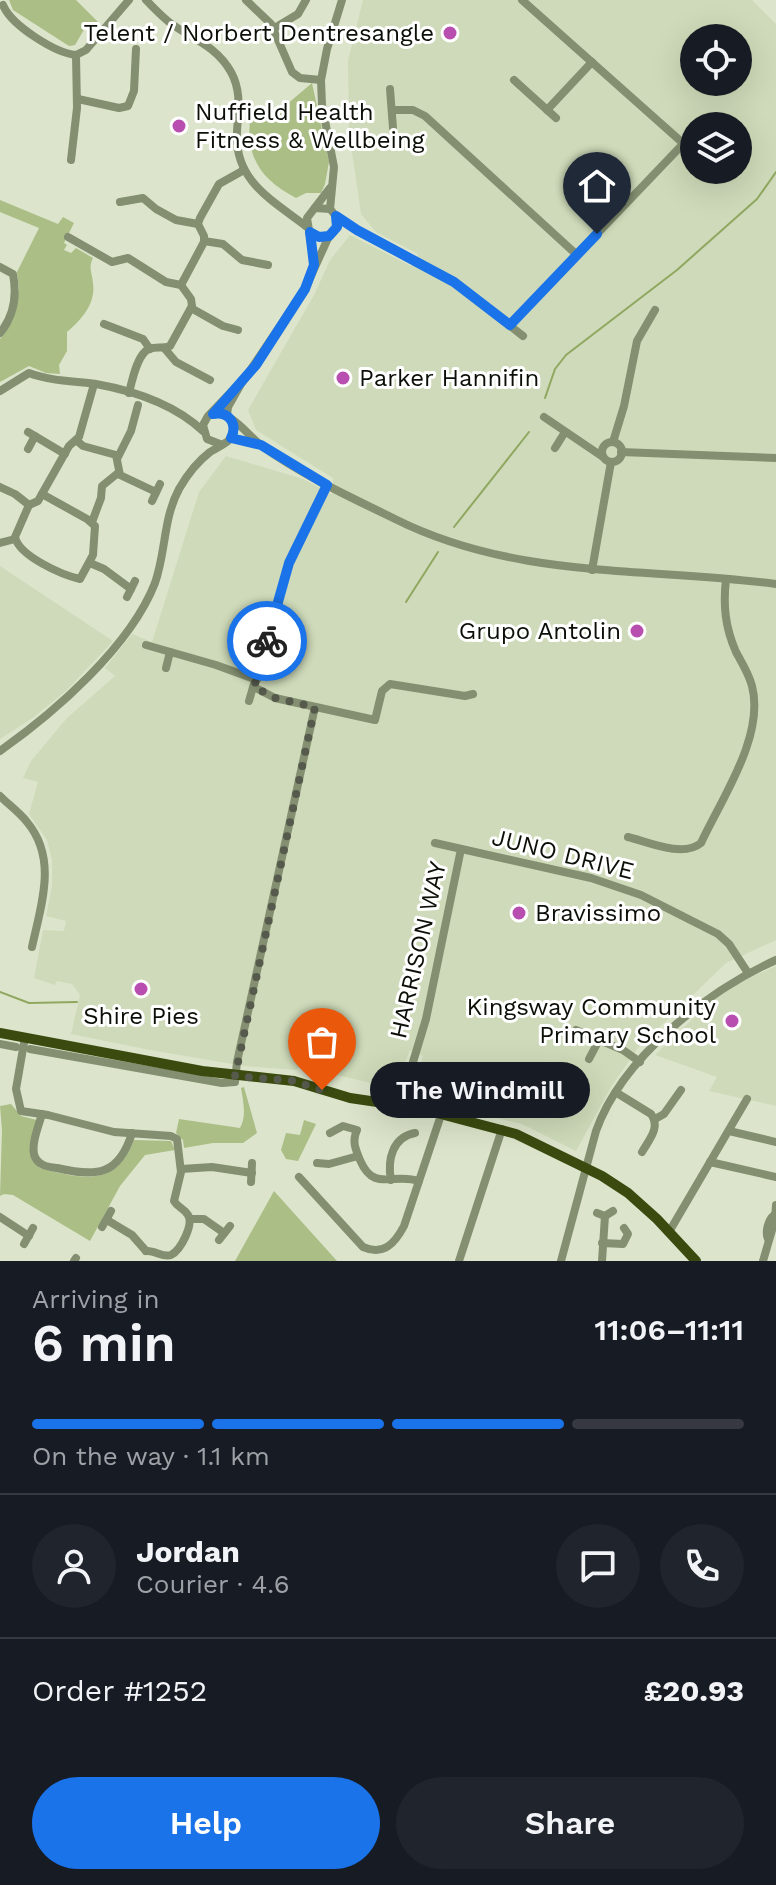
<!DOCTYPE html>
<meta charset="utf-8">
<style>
:root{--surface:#171b24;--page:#20242c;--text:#f1f3f6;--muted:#9ea1a6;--line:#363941;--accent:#1a73e8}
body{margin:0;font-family:"Work Sans",sans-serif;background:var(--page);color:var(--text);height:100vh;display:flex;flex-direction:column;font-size:30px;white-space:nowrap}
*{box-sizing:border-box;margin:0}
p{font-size:26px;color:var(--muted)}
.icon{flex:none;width:44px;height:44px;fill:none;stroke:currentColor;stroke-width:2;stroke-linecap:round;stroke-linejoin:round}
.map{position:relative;height:1261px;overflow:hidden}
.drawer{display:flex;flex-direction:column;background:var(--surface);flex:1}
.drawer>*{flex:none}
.fabs{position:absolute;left:680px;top:24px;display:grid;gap:16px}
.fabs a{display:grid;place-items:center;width:72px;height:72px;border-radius:50%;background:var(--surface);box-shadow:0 8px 32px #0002;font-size:40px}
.pin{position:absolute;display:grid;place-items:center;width:68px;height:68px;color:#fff;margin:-82px -34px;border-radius:50% 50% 50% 0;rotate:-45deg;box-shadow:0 0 8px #0007}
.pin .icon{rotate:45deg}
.courier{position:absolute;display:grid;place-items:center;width:80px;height:80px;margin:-40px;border:6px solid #1a73e8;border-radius:50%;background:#fff;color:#222;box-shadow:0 2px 10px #0007}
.bubble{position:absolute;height:56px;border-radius:28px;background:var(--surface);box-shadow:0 8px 32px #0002;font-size:26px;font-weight:600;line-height:56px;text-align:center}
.summary em{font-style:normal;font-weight:600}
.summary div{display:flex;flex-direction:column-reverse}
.summary{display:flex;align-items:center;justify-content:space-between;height:136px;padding:0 32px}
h1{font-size:52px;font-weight:600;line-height:60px}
.bar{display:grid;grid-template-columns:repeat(4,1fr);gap:12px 8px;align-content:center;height:96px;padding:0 32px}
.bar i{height:10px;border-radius:6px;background:var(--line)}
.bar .current{background:var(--accent)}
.bar p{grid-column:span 4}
.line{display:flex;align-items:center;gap:20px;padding:0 32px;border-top:2px solid var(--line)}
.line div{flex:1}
.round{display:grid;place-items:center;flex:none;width:84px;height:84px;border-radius:42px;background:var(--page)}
.cta{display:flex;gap:16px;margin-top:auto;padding:16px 32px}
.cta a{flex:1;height:92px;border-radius:48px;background:var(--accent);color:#fff;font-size:32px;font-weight:600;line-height:92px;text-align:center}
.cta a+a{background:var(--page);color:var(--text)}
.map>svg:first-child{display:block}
</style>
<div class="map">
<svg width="776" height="1261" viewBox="0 0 776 1261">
<rect width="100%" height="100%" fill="#dce5cb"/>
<!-- built -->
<g fill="#cedab9" fill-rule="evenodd">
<path d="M363 0H752L776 24V940L726 963 638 1048 611 1087 576 1151 522 1124 425 1101 416 1083 423 1056 410 1050 395 1089 300 1066 296 1070 244 1066 150 1050 71 1034 80 995 72 984 57 981 55 985 34 978 43 930 64 931 66 921 46 916 52 886V860L47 840 29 814 38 782 23 778 31 761 67 718 115 676 105 668 132 634 152 642 199 492 226 456 303 479 332 494 333 478 256 430 248 410 314 295 330 260 350 235 411 266 418 254 376 232 361 214 349 131 348 61ZM694 38H738V82H694ZM694 126H738V170H694Z"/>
<path d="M0 566 113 641 67 690 34 717 0 739Z"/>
<path d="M776 966V1106L709 1091 717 1077 655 1055 707 1005 736 984Z"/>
</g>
<!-- green -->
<g fill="#abbe86">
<path d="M9 0H76L98 22 86 26 75 45 69 46 13 10Z"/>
<path d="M312 83 329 162 325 184 321 193H306L296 198C263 181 246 159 250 121L261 113 273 116Z"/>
<path d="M0 200 58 224 63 217 74 223 64 243 67 245 64 250 71 253 76 248 93 258C88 268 92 272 93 283 96 304 81 320 67 332V351L59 365 60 374 46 373 29 366 0 382V339L13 320 19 289 17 272 39 228 0 212Z"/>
<path d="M244 1087 257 1133 243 1143H213L184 1148 183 1140 176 1133 179 1119 240 1128C247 1116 243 1101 241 1088Z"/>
<path d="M11 1104 21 1116 37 1120C34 1137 25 1156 40 1168 80 1179 117 1188 134 1140L171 1141 175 1150 145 1155 120 1186 90 1241 13 1195 4 1194 0 1196 2 1130 0 1106Z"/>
<path d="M304 1120 316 1124 298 1161 286 1159 281 1150 286 1133 300 1135Z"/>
<path d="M274 1191 337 1261H235Z"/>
</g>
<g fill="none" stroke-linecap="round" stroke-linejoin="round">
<!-- stream -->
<g stroke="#90a760" stroke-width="2">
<path d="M545 398 555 369 566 355 677 270 757 199 776 172"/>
<path d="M454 527 529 432"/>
<path d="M406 602 438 552"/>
<path d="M0 992 29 1003 77 1002"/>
</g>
<!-- minor -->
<g stroke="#848f71" stroke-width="8">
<path d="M146 0C155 9 163 18 173 25 195 40 217 47 231 72 242 92 238 111 237 132 234 182 274 201 307 227"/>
<path d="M246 0 271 24 292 72 300 78 321 80"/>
<path d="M522 0 694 153"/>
<path d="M3 5C11 25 55 53 76 55"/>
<path d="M273 29 298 14 306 0"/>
<path d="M514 80 556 118"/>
<path d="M390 89 393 128"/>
<path d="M78 99 119 108 128 106 134 91 136 49"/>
<path d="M392 110H413L425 116 577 255"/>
<path d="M547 110 592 62"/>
<path d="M71 160 77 108 76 55 86 50 129 0"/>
<path d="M120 202 143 198 156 209 176 220 198 224"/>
<path d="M330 209 334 167 322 105 321 80 327 49 342 0"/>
<path d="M336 216 357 230 454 282 523 336"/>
<path d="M310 232C320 241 331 238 337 227L336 216 330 209 315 208"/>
<path d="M68 237 112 262 128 258 166 282 181 285"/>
<path d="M204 241 223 244 242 260 268 265"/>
<path d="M314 261 307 218 330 188"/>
<path d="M0 267 13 274C17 295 14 316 0 333"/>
<path d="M191 308 223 326 238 330"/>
<path d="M104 324 143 339 150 349"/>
<path d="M510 325 683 144"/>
<path d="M165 349 176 362 210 380"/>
<path d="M0 391 29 373C50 381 73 381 96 384 135 391 174 404 203 431"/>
<path d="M129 393C132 381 137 354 149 349 156 346 163 349 170 346L192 306 191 299 181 285 204 242V236L198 224 200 218 219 184 244 170"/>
<path d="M213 414C232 411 247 435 262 446 302 475 350 497 395 519 517 580 646 567 776 584"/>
<path d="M227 415 228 407 241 384 305 289 329 236"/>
<path d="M544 417 603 457"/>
<path d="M28 432 65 454"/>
<path d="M76 440 83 446 116 455 120 475 156 492"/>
<path d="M613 442 624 406 637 341 655 310"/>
<circle cx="612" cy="452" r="10"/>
<path d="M220 444 207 439 203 425 208 416 234 389"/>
<path d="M555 448 565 432"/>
<path d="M28 449 35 436"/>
<path d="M621 452 776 458"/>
<path d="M118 457 131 431 138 405"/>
<path d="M0 487 15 494 29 505"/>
<path d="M152 501 160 484"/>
<path d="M29 505 15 537C19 556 62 575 80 579L93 555 95 526 87 519 42 494"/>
<path d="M29 505 38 501 69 446 79 437 94 384"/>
<path d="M92 522 101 498 102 486 118 473"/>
<path d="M0 543 15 539"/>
<path d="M90 563 104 569 131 589"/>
<path d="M592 570 611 462"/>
<path d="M127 597 135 581"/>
<path d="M146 645 216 665 257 680"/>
<path d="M166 668 170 652"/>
<path d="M254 687 275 698 375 720 382 691 390 684 465 696 473 694"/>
<path d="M249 701 289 563 327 485"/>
<path d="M0 751C55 712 130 647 155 583 166 552 163 519 179 489 187 475 197 462 210 452 216 448 226 444 230 439 235 433 234 428 233 422"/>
<path d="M0 796C9 805 19 812 27 822 58 859 41 905 32 947"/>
<path d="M628 837C648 842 683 858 701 843 722 798 765 736 752 686 749 674 742 663 736 652 725 627 723 605 726 579"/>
<path d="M435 843 591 878 641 895 718 934 729 944 748 973"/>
<path d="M576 1030 623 1050 640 1062"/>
<path d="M25 1037 16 1089 21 1111 48 1115 114 1132 171 1136 177 1139 181 1172 174 1201C178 1208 184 1208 188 1215 194 1224 181 1250 171 1255 163 1258 155 1250 146 1251"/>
<path d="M0 1044 16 1047"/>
<path d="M30 1049 222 1083 235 1082 237 1062 315 707"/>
<path d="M589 1059 599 1040"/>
<path d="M617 1093 651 1114C661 1127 649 1140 642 1152"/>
<path d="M400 1105 426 1019 461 849"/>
<path d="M42 1114C39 1125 30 1146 35 1157 39 1166 49 1167 57 1168 96 1177 119 1176 132 1133"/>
<path d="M655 1119 664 1114 681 1090"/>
<path d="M729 1131 776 1142"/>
<path d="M330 1133 343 1126 357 1130C352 1141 355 1148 360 1160 374 1193 393 1172 419 1181"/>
<path d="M710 1162 776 1177"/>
<path d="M317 1163 329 1164 358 1156"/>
<path d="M181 1169 212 1167 252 1173"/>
<path d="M299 1177 363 1247C384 1256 395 1243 404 1226L441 1115"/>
<path d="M391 1180C387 1159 393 1137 415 1133"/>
<path d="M251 1182 252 1163"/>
<path d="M597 1213 605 1216 613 1211"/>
<path d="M0 1217 29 1236"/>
<path d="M190 1219H204L224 1233"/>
<path d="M107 1220 132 1235 146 1251"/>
<path d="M102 1227 111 1211"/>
<path d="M669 1232 747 1099"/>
<path d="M768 1239C765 1232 768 1220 774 1215"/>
<path d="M219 1240 230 1226"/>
<path d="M602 1243 623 1244 628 1234 624 1228"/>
<path d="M24 1244 33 1228"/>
<path d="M74 1261 76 1258"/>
<path d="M459 1261 502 1129"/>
<path d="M561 1261 596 1131C622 1058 707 991 776 960"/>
<path d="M602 1261 605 1216"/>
<path d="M763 1261 775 1220 776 1205"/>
</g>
<!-- major -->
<path stroke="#3b4b10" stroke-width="10" d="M0 1033 202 1071 294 1081 350 1098 418 1108 516 1134 602 1176 628 1193 657 1219 696 1261"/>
</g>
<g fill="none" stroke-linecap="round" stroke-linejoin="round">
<!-- done -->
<path stroke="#555a4c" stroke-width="8" stroke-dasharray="0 14.4" d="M267 641 254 687 275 698 315 707 235 1076 294 1081 322 1090"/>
<!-- route -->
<path stroke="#1a73e8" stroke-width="10" d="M267 641 289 563 327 485 261 445 231 438C238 424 229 411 213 414L256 365 305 289 314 265 310 232 319 237 329 236 337 227 336 216 357 230 454 282 510 325 597 234"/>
</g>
<!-- markers -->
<g fill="#b84eaf" stroke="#fff" stroke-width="3">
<circle cx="450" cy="33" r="8"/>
<circle cx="179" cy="126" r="8"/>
<circle cx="343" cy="378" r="8"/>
<circle cx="637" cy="631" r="8"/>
<circle cx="519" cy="913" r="8"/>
<circle cx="141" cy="989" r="8"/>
<circle cx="732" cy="1021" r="8"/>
</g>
<g text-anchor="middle" stroke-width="6" stroke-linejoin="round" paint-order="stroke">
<!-- poi labels -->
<g font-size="24" fill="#0c0f07" stroke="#fff" text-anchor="end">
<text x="434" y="41">Telent / Norbert Dentresangle</text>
<text x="195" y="120" text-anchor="start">Nuffield Health<tspan x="195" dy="28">Fitness &amp; Wellbeing</tspan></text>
<text x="359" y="386" text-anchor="start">Parker Hannifin</text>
<text x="621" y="639">Grupo Antolin</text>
<text x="535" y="921" text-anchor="start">Bravissimo</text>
<text x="716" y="1015">Kingsway Community<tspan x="716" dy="28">Primary School</tspan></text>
<text x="141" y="1024" text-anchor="middle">Shire Pies</text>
</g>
<!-- street labels -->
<g font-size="24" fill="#0c0f07" stroke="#fff">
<text transform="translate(563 854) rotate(14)" y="8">JUNO DRIVE</text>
<text transform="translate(418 950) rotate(-77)" y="8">HARRISON WAY</text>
</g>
</g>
</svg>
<div class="fabs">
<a><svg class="icon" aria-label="locate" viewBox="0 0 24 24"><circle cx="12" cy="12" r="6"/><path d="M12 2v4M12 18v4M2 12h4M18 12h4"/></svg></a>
<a><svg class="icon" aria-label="layers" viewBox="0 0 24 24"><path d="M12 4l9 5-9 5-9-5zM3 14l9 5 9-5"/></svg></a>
</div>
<div class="pin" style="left:322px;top:1090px;background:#ea580c"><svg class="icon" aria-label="bag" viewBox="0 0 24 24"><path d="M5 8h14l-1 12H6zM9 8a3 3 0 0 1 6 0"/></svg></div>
<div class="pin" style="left:597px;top:234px;background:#1f2937"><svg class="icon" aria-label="home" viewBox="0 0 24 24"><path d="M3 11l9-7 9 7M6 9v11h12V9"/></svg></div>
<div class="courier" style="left:267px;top:641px"><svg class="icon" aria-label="bike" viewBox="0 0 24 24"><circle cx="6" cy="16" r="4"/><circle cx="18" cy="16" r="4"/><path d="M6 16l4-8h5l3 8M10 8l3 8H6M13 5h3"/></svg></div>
<div class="bubble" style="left:370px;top:1062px;width:220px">The Windmill</div>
</div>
<section class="drawer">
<div class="summary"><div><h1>6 min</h1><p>Arriving in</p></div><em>11:06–11:11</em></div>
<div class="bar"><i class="current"></i><i class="current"></i><i class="current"></i><i></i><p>On the way · 1.1 km</p></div>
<div class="line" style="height:144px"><a class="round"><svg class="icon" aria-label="person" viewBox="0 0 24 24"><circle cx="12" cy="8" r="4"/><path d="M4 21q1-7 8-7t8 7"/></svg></a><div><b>Jordan</b><p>Courier · 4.6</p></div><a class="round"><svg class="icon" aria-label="chat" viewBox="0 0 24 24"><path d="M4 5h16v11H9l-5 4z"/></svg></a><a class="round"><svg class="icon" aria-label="phone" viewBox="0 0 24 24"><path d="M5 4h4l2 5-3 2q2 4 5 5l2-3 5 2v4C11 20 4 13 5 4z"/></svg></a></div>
<div class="line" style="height:104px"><div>Order #1252</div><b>£20.93</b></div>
<div class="cta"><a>Help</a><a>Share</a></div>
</section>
